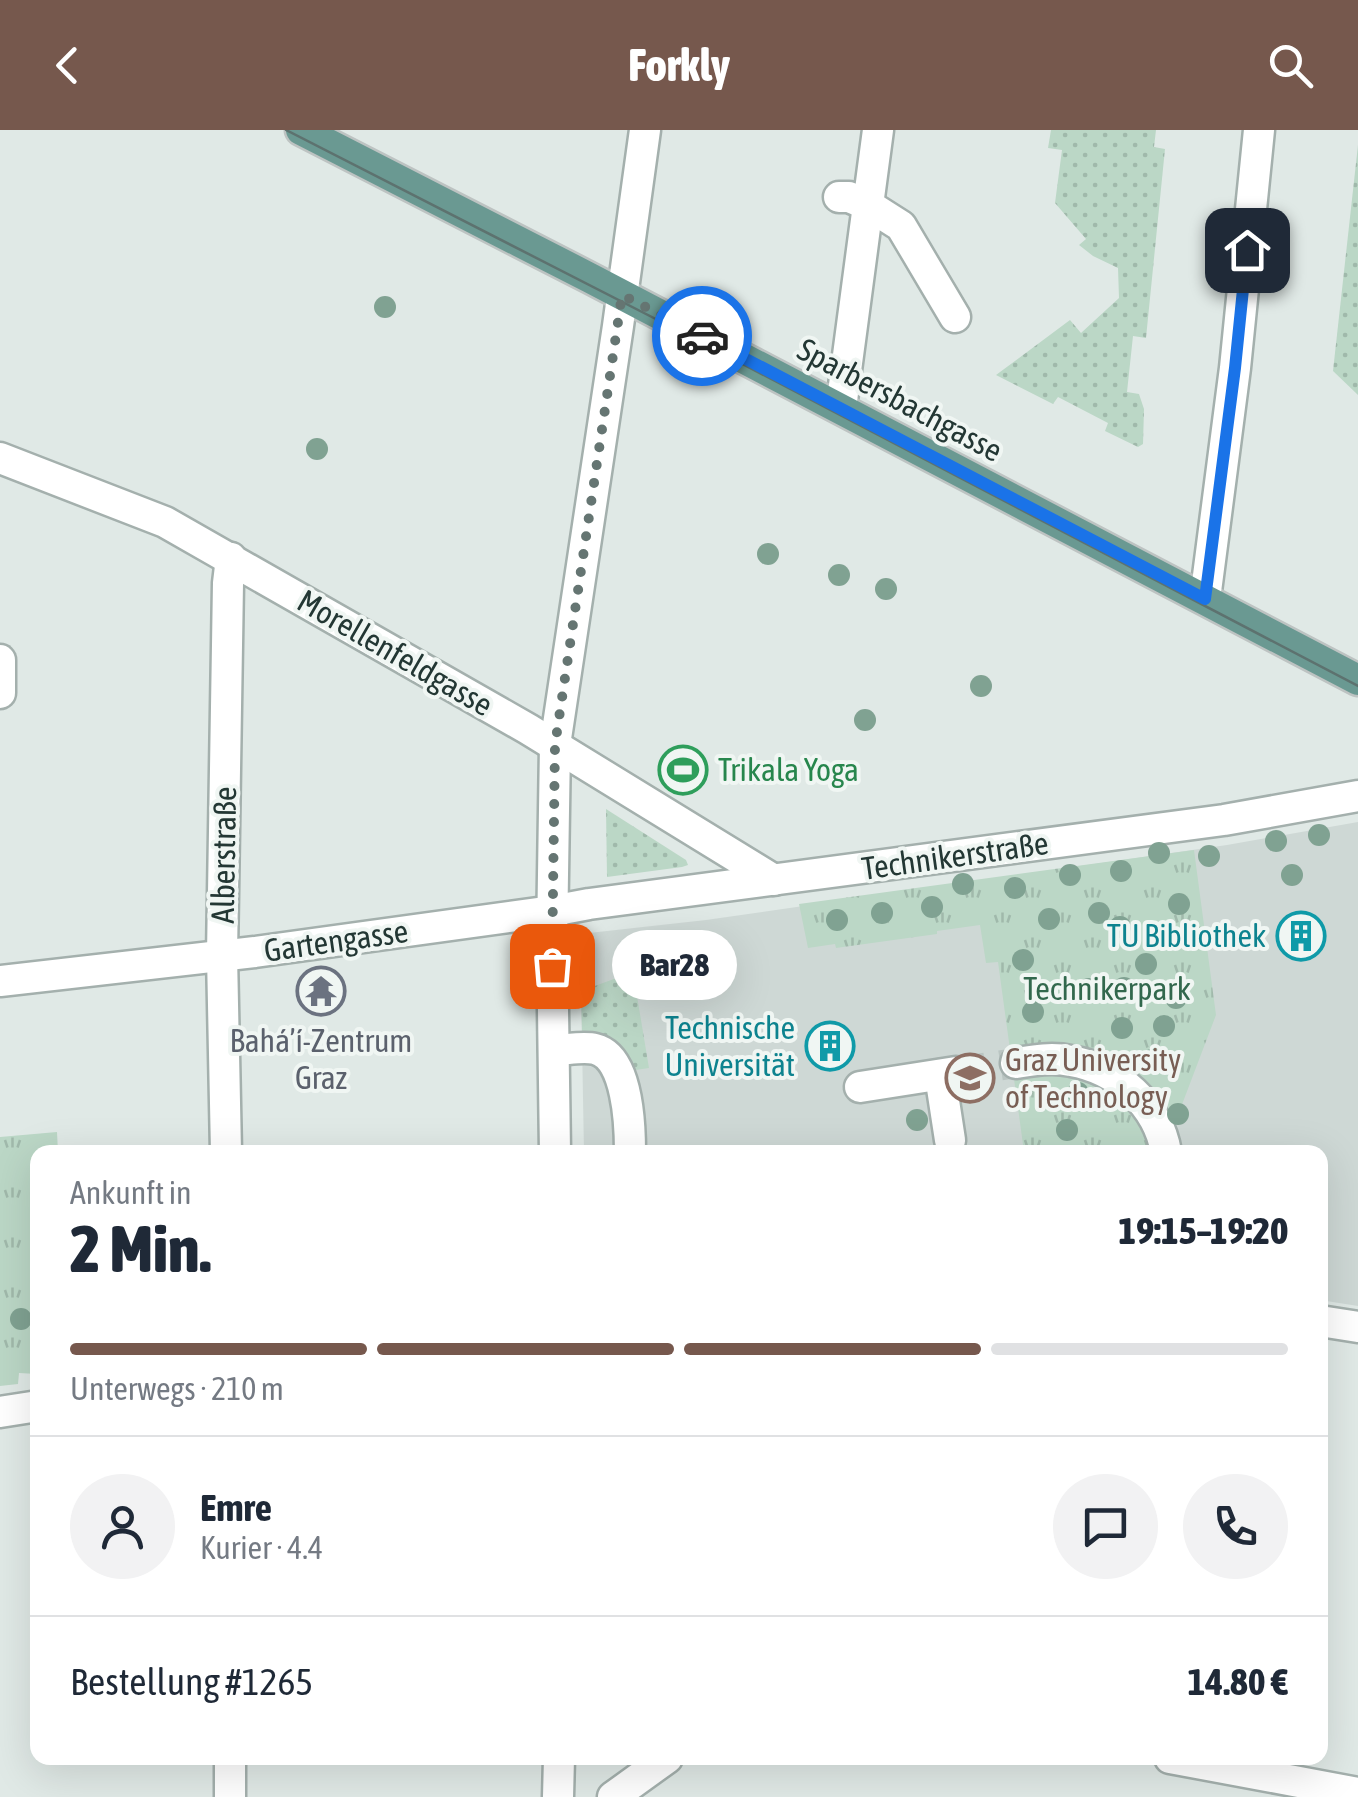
<!DOCTYPE html>
<html lang="de">
<meta charset="utf-8">
<style>
:root{--surface:#fff;--page:#f2f2f3;--text:#1f2937;--muted:#747a83;--line:#e0e1e3;--accent:#76584d}
body{margin:0;font-family:"Asap Condensed",sans-serif;background:var(--page);color:var(--text);height:100vh;display:flex;flex-direction:column;font-size:38px;white-space:nowrap}
*{box-sizing:border-box;margin:0}
p{font-size:32px;color:var(--muted)}
.icon{flex:none;width:55px;height:55px;fill:none;stroke:currentColor;stroke-width:2;stroke-linecap:round;stroke-linejoin:round}
.map{position:relative;flex:1;overflow:hidden}
.sheet{position:absolute;left:30px;top:1015px;width:1298px;height:620px;display:flex;flex-direction:column;background:var(--surface);border-radius:20px;box-shadow:0 10px 40px #0002}
.sheet>*{flex:none}
.pin{position:absolute;display:grid;place-items:center;width:85px;height:85px;color:#fff;margin:-42px;border-radius:20px;box-shadow:0 5px 15px #0006}
.courier{position:absolute;display:grid;place-items:center;width:100px;height:100px;margin:-50px;border:8px solid #1a73e8;border-radius:50%;background:#fff;color:#222;box-shadow:0 2px 12px #0007}
.bubble{position:absolute;height:70px;border-radius:35px;background:var(--surface);box-shadow:0 10px 40px #0002;font-size:32px;font-weight:800;line-height:70px;text-align:center}
.head em{font-style:normal;font-weight:800}
.head div{display:flex;flex-direction:column-reverse}
.head{display:flex;align-items:center;justify-content:space-between;height:170px;padding:0 40px}
h1{font-size:65px;font-weight:800;line-height:75px}
.bar{display:grid;grid-template-columns:repeat(4,1fr);gap:15px 10px;align-content:center;height:120px;padding:0 40px}
.bar i{height:12px;border-radius:8px;background:var(--line)}
.bar .on{background:var(--accent)}
.bar p{grid-column:span 4}
.line{display:flex;align-items:center;gap:25px;padding:0 40px;border-top:2px solid var(--line)}
.line div{flex:1}
.round{display:grid;place-items:center;flex:none;width:105px;height:105px;border-radius:52px;background:var(--page)}
header{display:flex;justify-content:space-between;align-items:center;height:130px;padding:0 40px;background:var(--accent);color:#fff;font-size:45px;font-weight:800}
.map>svg:first-child{display:block}
</style>
<header><svg class="icon" aria-label="back" viewBox="0 0 24 24"><path d="M15 5l-7 7 7 7"/></svg>Forkly<svg class="icon" aria-label="search" viewBox="0 0 24 24"><circle cx="10" cy="10" r="6"/><path d="M15 15l6 6"/></svg></header>
<div class="map">
<svg width="1358" height="1667" viewBox="0 0 1358 1667">
<defs>
<pattern id="grass-dots" width="8" height="8" patternUnits="userSpaceOnUse" patternTransform="scale(2.5)"><rect width="8" height="8" fill="#bbd7c6"/><path d="M2 2h.1M6 6h.1" fill="none" stroke="#a0b9ab" stroke-width="1.8" stroke-linecap="round"/></pattern>
<pattern id="park-tufts" width="24" height="20" patternUnits="userSpaceOnUse" patternTransform="scale(2.5)"><rect width="24" height="20" fill="#bbd7c6"/><path d="M3 7l-1-3M5 7V3M7 7l1-3M15 17l-1-3M17 17v-4M19 17l1-3" fill="none" stroke="#a0b9ab"/></pattern>
</defs>
<rect width="100%" height="100%" fill="#e0e9e6"/>
<!-- built -->
<path fill="#ced8d5" d="M1358 692V1176L1320 1170V1022H584L580 804 706 790 1227 715Z"/>
<!-- grass -->
<g fill="url(#grass-dots)">
<path d="M1051 0H1156L1154 17 1165 19 1146 208 1133 206 1127 262 1139 264 1144 279 1143 314 1138 317 1105 301 1108 293 1058 267 1053 274 996 245 1070 190 1081 203 1119 168 1118 138 1093 126 1079 115 1086 109 1055 73 1062 20 1048 18Z"/>
<path d="M1358 15V265L1333 241Z"/>
<path d="M606 679 686 730 688 735 682 737 607 747Z"/>
<path d="M633 842 649 938 629 941 594 905 582 902 581 861Z"/>
</g>
<!-- park -->
<g fill="url(#park-tufts)">
<path d="M1194 720 1216 885 1175 993 1178 1022H1024L998 832 986 833 980 795 937 801V804L836 818 835 814 808 818 799 774Z"/>
<path d="M57 1002 58 1022H38L37 1244 19 1243 18 1254 0 1256V1007Z"/>
</g>
<g fill="none" stroke-linecap="round" stroke-linejoin="round">
<!-- minor-tunnel -->
<path stroke="#bac5c2" stroke-width="30" stroke-dasharray="30 15" stroke-linecap="butt" d="M956 942 1016 933"/>
<!-- minor casing -->
<g stroke="#a4b0ad" stroke-width="35">
<g id="minor">
<path d="M839 67H849L868 75 901 96 955 187"/>
<path d="M841 278 878 0"/>
<path d="M0 328 165 392 528 599 774 750"/>
<path d="M1205 469 1235 238 1259 0"/>
<path d="M0 530V563"/>
<path d="M0 851 255 822 552 781 589 774 1224 690 1358 666"/>
<path d="M554 920C566 920 583 916 595 919 628 927 630 996 630 1022"/>
<path d="M1016 933C1034 930 1053 927 1071 931 1118 939 1158 975 1166 1022"/>
<path d="M940 945 950 1010"/>
<path d="M860 957 956 942"/>
<path d="M226 1022 222 825 228 453 231 428"/>
<path d="M555 1022 552 809 555 615 618 196 645 0"/>
<path d="M1320 1191 1358 1197"/>
<path d="M0 1282 38 1276"/>
<path d="M230 1628V1667"/>
<path d="M1170 1628 1358 1663"/>
<path d="M558 1667 559 1628"/>
<path d="M613 1667 667 1628"/>
</g>
</g>
<!-- major casing -->
<g stroke="#bdc3c2" stroke-width="35">
<path id="major" d="M301 0 590 148 1358 550"/>
</g>
<!-- minor -->
<use href="#minor" stroke="#fff" stroke-width="30"/>
<!-- major -->
<use href="#major" stroke="#6a9992" stroke-width="30"/>
<!-- tram -->
<path stroke="#5d726f" stroke-width="2.5" d="M286 0 689 206 1358 556"/>
</g>
<!-- trees -->
<g fill="#80a292">
<circle cx="385" cy="177" r="11"/>
<circle cx="317" cy="319" r="11"/>
<circle cx="768" cy="424" r="11"/>
<circle cx="839" cy="445" r="11"/>
<circle cx="886" cy="459" r="11"/>
<circle cx="981" cy="556" r="11"/>
<circle cx="865" cy="590" r="11"/>
<circle cx="1319" cy="705" r="11"/>
<circle cx="1276" cy="711" r="11"/>
<circle cx="1159" cy="723" r="11"/>
<circle cx="1209" cy="726" r="11"/>
<circle cx="1121" cy="741" r="11"/>
<circle cx="1070" cy="745" r="11"/>
<circle cx="1292" cy="745" r="11"/>
<circle cx="963" cy="754" r="11"/>
<circle cx="1015" cy="758" r="11"/>
<circle cx="1179" cy="774" r="11"/>
<circle cx="932" cy="777" r="11"/>
<circle cx="882" cy="783" r="11"/>
<circle cx="1099" cy="783" r="11"/>
<circle cx="1049" cy="789" r="11"/>
<circle cx="837" cy="790" r="11"/>
<circle cx="1120" cy="797" r="11"/>
<circle cx="1196" cy="807" r="11"/>
<circle cx="1023" cy="830" r="11"/>
<circle cx="1146" cy="834" r="11"/>
<circle cx="1124" cy="858" r="11"/>
<circle cx="1089" cy="859" r="11"/>
<circle cx="1176" cy="868" r="11"/>
<circle cx="1033" cy="882" r="11"/>
<circle cx="1164" cy="896" r="11"/>
<circle cx="1122" cy="898" r="11"/>
<circle cx="1152" cy="930" r="11"/>
<circle cx="1078" cy="963" r="11"/>
<circle cx="1178" cy="984" r="11"/>
<circle cx="917" cy="990" r="11"/>
<circle cx="1067" cy="1000" r="11"/>
<circle cx="21" cy="1189" r="11"/>
</g>
<g fill="none" stroke-linecap="round" stroke-linejoin="round">
<!-- done -->
<path stroke="#657572" stroke-width="10" stroke-dasharray="0 18" d="M552 836 555 615 622 165 702 206"/>
<!-- route -->
<path stroke="#1a73e8" stroke-width="12" d="M702 206 1205 469 1235 238 1247 120"/>
</g>
<!-- icons -->
<defs>
<g id="stadium-ring" transform="scale(2.5)"><circle r="9.5" fill="#f0f6f3" stroke="#2e9e5b" stroke-width="1.5"/><path d="M0-5a6.5 5 0 1 0 0 10a6.5 5 0 1 0 0-10ZM-3.5-1.8h7v3.6h-7Z" fill="#2e9e5b"/></g>
<g id="building-ring" transform="scale(2.5)"><circle r="9.5" fill="#f0f6f3" stroke="#0f9aa8" stroke-width="1.5"/><path d="M-4-6H4V6H1V3H-1V6H-4ZM-2.5-4.3h1.7v1.8h-1.7ZM.8-4.3h1.7v1.8H.8ZM-2.5-1h1.7V.8h-1.7ZM.8-1h1.7V.8H.8Z" fill="#0f9aa8"/></g>
<g id="temple-ring" transform="scale(2.5)"><circle r="9.5" fill="#f0f6f3" stroke="#6b7280" stroke-width="1.5"/><path d="M0-6L5-2H3V0L6.5 2.5H4V6H1.5V3h-3V6H-4V2.5H-6.5L-3 0V-2H-5Z" fill="#6b7280"/></g>
<g id="university-ring" transform="scale(2.5)"><circle r="9.5" fill="#f0f6f3" stroke="#8d6e63" stroke-width="1.5"/><path d="M0-5L7-2L0 1L-7-2ZM-4 1L0 2.5L4 1V4Q0 6-4 4Z" fill="#8d6e63"/></g>
</defs>
<g fill-rule="evenodd">
<use href="#stadium-ring" x="683" y="640"/>
<use href="#building-ring" x="1301" y="806"/>
<use href="#temple-ring" x="321" y="861"/>
<use href="#building-ring" x="830" y="916"/>
<use href="#university-ring" x="970" y="948"/>
</g>
<g text-anchor="middle" stroke-width="8" stroke-linejoin="round" paint-order="stroke">
<!-- street labels -->
<g font-size="32" fill="#233734" stroke="#f0f6f3">
<text transform="translate(900 270) rotate(28)" y="11">Sparbersbachgasse</text>
<text transform="translate(395 523) rotate(30)" y="11">Morellenfeldgasse</text>
<text transform="translate(224 725) rotate(-89)" y="11">Alberstraße</text>
<text transform="translate(955 726) rotate(-8)" y="11">Technikerstraße</text>
<text transform="translate(336 811) rotate(-8)" y="11">Gartengasse</text>
</g>
<!-- leisure labels -->
<g font-size="32" fill="#27864d" stroke="#f0f6f3" text-anchor="start">
<text x="718" y="651">Trikala Yoga</text>
</g>
<!-- culture labels -->
<g font-size="32" fill="#0d838f" stroke="#f0f6f3" text-anchor="end">
<text x="1266" y="817">TU Bibliothek</text>
<text x="795" y="909">Technische<tspan x="795" dy="37">Universität</tspan></text>
</g>
<!-- park labels -->
<g font-size="32" fill="#32684d" stroke="#f0f6f3">
<text x="1107" y="870">Technikerpark</text>
</g>
<!-- worship labels -->
<g font-size="32" fill="#5b616d" stroke="#f0f6f3">
<text x="321" y="922">Bahá’í-Zentrum<tspan x="321" dy="37">Graz</tspan></text>
</g>
<!-- education labels -->
<g font-size="32" fill="#785e54" stroke="#f0f6f3" text-anchor="start">
<text x="1005" y="941">Graz University<tspan x="1005" dy="37">of Technology</tspan></text>
</g>
</g>
</svg>
<div class="pin" style="left:552px;top:836px;background:#ea580c"><svg class="icon" aria-label="bag" viewBox="0 0 24 24"><path d="M5 8h14l-1 12H6zM9 8a3 3 0 0 1 6 0"/></svg></div>
<div class="pin" style="left:1247px;top:120px;background:#1f2937"><svg class="icon" aria-label="home" viewBox="0 0 24 24"><path d="M3 11l9-7 9 7M6 9v11h12V9"/></svg></div>
<div class="courier" style="left:702px;top:206px"><svg class="icon" aria-label="car" viewBox="0 0 24 24"><path d="M5 17H2v-5l4-1 3-4h7l3 4 3 1v5h-3M9 17h6M6 11h13"/><circle cx="7" cy="17" r="2"/><circle cx="17" cy="17" r="2"/></svg></div>
<div class="bubble" style="left:612px;top:800px;width:125px">Bar28</div>
<section class="sheet">
<div class="head"><div><h1>2 Min.</h1><p>Ankunft in</p></div><em>19:15–19:20</em></div>
<div class="bar"><i class="on"></i><i class="on"></i><i class="on"></i><i></i><p>Unterwegs · 210 m</p></div>
<div class="line" style="height:180px"><a class="round"><svg class="icon" aria-label="person" viewBox="0 0 24 24"><circle cx="12" cy="8" r="4"/><path d="M4 21q1-7 8-7t8 7"/></svg></a><div><b>Emre</b><p>Kurier · 4.4</p></div><a class="round"><svg class="icon" aria-label="chat" viewBox="0 0 24 24"><path d="M4 5h16v11H9l-5 4z"/></svg></a><a class="round"><svg class="icon" aria-label="phone" viewBox="0 0 24 24"><path d="M5 4h4l2 5-3 2q2 4 5 5l2-3 5 2v4C11 20 4 13 5 4z"/></svg></a></div>
<div class="line" style="height:130px"><div>Bestellung #1265</div><b>14.80 €</b></div>
</section>
</div>
